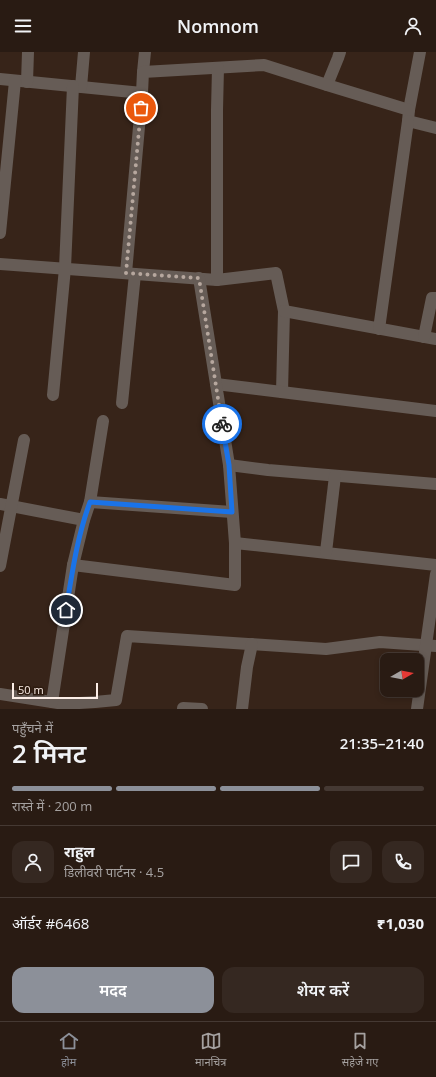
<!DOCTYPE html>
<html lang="hi">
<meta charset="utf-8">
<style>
:root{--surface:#291b13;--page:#352821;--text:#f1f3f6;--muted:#a5a1a0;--line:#453933;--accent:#8c9099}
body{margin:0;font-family:"Open Sans","Noto Sans Devanagari",sans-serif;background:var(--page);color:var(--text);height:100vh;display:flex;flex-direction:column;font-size:15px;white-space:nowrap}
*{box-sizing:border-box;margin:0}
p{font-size:13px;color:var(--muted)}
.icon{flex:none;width:22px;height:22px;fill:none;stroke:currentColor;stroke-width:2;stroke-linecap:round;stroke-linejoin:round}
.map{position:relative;height:657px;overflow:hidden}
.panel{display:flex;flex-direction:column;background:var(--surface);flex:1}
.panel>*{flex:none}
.needle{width:26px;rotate:81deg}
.tools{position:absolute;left:380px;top:601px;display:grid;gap:8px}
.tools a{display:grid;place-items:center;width:44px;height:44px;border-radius:8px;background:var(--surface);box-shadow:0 2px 6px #0003,0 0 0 1px var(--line);font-size:20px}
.scale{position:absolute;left:12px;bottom:10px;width:86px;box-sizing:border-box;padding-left:4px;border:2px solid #fbede6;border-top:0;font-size:11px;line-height:14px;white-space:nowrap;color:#fbede6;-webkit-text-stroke:3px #2d1b0f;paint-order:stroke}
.pin{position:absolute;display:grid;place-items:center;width:34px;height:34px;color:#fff;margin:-17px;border:2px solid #fff;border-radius:50%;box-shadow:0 1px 4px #0007}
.courier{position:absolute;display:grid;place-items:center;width:40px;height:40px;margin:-20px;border:3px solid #1a73e8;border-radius:50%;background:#fff;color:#222;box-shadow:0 1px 5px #0007}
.overview em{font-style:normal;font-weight:600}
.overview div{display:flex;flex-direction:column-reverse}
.overview{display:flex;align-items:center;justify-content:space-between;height:68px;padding:0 12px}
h1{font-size:26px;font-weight:600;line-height:30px}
.bar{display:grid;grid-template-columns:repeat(4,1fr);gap:6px 4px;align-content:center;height:48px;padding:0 12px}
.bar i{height:5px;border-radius:3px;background:var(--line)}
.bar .selected{background:var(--accent)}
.bar p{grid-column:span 4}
.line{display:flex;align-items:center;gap:10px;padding:0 12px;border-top:1px solid var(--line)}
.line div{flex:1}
.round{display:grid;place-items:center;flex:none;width:42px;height:42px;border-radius:12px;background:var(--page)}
.action{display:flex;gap:8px;margin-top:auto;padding:8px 12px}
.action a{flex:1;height:46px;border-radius:12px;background:var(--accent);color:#fff;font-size:16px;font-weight:600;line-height:46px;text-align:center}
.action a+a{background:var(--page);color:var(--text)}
header{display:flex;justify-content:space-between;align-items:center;height:52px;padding:0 12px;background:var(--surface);font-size:18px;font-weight:600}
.dock{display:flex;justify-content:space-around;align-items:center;height:56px;border-top:1px solid var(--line);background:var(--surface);font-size:11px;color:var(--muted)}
.dock a{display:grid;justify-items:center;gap:2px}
.dock .selected{color:var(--accent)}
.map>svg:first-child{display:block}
</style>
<header><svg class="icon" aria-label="menu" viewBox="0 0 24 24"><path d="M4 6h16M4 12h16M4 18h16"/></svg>Nomnom<svg class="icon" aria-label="person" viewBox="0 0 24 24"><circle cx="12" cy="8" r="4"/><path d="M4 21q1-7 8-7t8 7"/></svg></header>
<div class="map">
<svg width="436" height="657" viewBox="0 0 436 657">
<rect width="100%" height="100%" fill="#372419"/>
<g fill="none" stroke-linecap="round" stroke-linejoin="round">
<!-- street -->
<g stroke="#665c56" stroke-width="12">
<path d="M143 20 145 0"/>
<path d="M0 27 142 41"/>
<path d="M27 30 28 0"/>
<path d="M327 33 338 6 340 0"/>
<path d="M81 35 84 0"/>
<path d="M409 58 420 0"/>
<path d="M0 181 15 29"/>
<path d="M0 212 217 228 276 221 284 259 282 340"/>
<path d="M126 221 142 41 143 20 264 13 327 33 409 58 408 69 436 76"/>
<path d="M217 228V58L218 16"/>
<path d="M284 259 436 287"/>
<path d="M379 277 408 69"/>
<path d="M424 285 432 246H436"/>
<path d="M216 332 436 359"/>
<path d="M53 343 65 216 73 34"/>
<path d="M122 351 135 222"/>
<path d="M229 413 268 418 436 432"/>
<path d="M90 450 232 460"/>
<path d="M0 452 84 468"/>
<path d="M235 491 436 513"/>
<path d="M326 500 335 424"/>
<path d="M73 513 235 533V491L229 413 199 226"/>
<path d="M0 514 24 388"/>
<path d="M0 642 64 652 95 650 116 648 127 584 326 597 380 590 436 594"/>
<path d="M52 650 73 513 84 468 90 450 103 369"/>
<path d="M183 657V656L202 657"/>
<path d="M242 657 247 615 252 592"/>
<path d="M417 657 436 522"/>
</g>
</g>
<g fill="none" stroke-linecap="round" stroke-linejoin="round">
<!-- done -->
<path stroke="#b6a79e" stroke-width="4" stroke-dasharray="0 7.2" d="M141 56 126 221 199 226 222 372"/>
<!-- route -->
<path stroke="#1a73e8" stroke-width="5" d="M66 558C72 522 77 485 90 450L232 460 229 413 222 372"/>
</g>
</svg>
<div class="tools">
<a><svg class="needle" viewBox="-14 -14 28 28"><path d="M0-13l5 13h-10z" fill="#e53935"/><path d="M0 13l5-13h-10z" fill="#a5a1a0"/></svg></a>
</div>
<div class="scale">50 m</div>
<div class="pin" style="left:141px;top:56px;background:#ea580c"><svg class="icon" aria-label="bag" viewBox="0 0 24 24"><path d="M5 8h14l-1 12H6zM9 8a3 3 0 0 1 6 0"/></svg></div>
<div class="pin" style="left:66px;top:558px;background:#1f2937"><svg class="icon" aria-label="home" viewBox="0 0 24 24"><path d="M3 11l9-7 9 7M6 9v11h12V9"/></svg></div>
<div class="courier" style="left:222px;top:372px"><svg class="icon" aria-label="bike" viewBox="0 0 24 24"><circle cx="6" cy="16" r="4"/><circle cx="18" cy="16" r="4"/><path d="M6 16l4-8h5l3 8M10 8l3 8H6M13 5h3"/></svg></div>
</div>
<section class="panel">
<div class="overview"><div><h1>2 मिनट</h1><p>पहुँचने में</p></div><em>21:35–21:40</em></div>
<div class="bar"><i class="selected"></i><i class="selected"></i><i class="selected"></i><i></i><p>रास्ते में · 200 m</p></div>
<div class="line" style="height:72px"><a class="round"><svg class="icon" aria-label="person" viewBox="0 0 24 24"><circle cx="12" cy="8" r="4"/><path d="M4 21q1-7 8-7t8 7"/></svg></a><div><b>राहुल</b><p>डिलीवरी पार्टनर · 4.5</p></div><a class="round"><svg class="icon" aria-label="chat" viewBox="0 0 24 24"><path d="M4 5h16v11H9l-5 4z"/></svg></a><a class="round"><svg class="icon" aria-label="phone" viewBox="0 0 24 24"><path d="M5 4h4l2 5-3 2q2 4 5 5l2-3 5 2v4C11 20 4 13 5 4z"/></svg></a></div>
<div class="line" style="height:52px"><div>ऑर्डर #6468</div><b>₹1,030</b></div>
<div class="action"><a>मदद</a><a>शेयर करें</a></div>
</section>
<nav class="dock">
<a class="selected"><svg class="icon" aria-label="home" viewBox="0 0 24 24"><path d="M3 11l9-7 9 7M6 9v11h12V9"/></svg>होम</a>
<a><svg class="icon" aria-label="map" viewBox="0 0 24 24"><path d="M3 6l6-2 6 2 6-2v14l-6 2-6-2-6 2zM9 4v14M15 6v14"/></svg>मानचित्र</a>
<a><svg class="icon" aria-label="saved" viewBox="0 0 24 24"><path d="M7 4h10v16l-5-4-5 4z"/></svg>सहेजे गए</a>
</nav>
